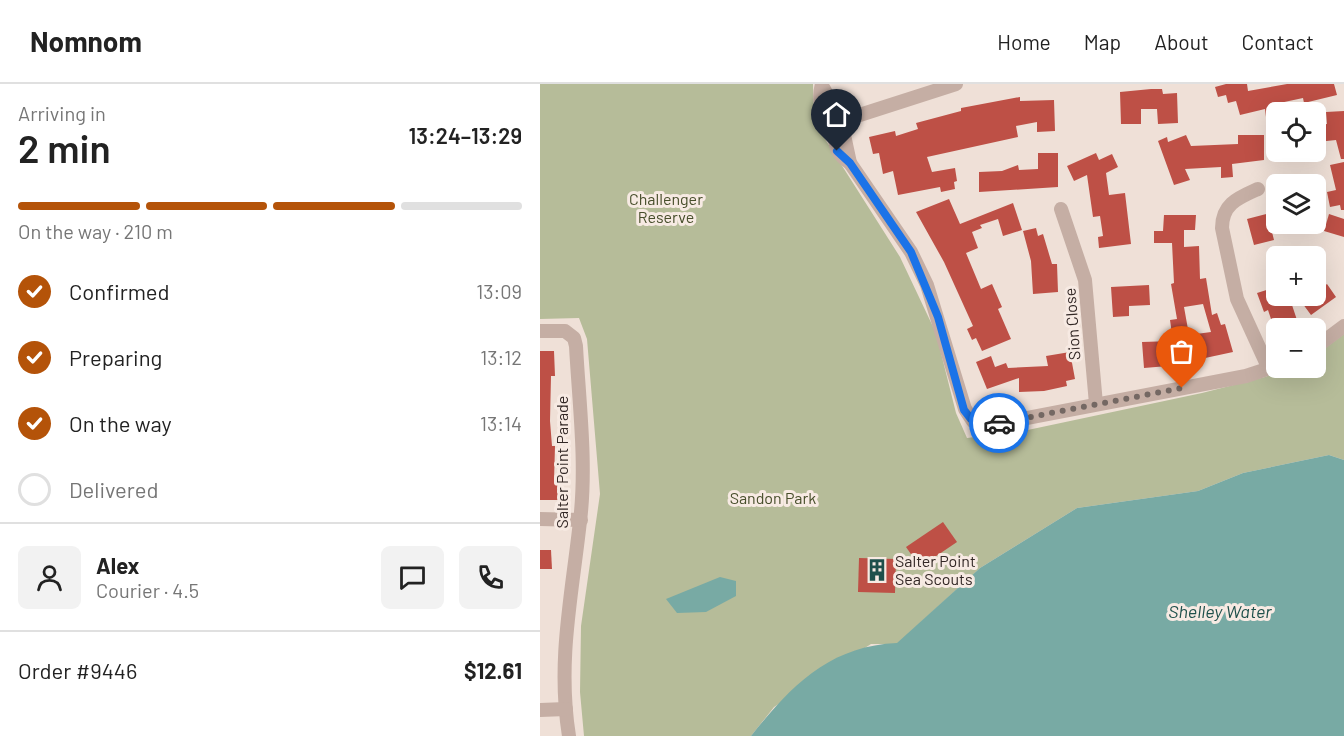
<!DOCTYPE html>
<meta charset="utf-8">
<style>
:root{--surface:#fff;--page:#f2f2f2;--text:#222;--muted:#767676;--line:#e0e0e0;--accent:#b45309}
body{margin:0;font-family:Barlow,sans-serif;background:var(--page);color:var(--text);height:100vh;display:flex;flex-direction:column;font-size:22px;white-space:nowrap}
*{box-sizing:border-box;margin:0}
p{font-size:20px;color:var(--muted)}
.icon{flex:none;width:33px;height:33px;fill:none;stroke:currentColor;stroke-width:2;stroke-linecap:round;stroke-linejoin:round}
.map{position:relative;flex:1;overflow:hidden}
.details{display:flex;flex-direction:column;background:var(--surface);width:540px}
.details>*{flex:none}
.buttons{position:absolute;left:726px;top:18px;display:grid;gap:12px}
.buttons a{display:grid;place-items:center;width:60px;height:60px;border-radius:9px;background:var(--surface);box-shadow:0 6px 24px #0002;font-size:30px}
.pin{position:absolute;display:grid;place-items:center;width:51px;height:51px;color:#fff;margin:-62px -26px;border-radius:50% 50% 50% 0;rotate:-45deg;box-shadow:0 0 6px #0007}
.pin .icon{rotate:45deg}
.courier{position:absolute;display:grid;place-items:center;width:60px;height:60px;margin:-30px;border:4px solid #1a73e8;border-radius:50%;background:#fff;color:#222;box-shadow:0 2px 8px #0007}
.head em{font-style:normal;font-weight:600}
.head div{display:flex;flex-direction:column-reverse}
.head{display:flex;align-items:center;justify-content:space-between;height:102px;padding:0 18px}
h1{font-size:39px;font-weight:600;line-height:45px}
.bar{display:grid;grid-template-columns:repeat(4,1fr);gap:9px 6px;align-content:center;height:72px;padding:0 18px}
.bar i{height:8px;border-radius:4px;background:var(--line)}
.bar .active{background:var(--accent)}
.bar p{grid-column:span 4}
.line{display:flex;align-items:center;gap:15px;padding:0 18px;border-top:2px solid var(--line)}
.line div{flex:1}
.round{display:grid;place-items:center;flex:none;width:63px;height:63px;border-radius:9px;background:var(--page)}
ol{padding:0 18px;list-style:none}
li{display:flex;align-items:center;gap:18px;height:66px}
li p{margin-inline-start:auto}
li .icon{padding:6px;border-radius:50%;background:var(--accent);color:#fff;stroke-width:4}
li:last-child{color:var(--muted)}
li i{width:33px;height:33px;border:3px solid var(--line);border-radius:50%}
header{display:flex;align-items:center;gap:36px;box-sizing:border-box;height:84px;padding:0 30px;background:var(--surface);border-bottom:2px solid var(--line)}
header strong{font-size:28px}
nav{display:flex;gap:33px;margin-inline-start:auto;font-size:21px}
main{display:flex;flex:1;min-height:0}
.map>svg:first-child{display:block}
</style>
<header>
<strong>Nomnom</strong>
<nav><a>Home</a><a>Map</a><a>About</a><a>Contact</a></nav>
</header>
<main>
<section class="details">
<div class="head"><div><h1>2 min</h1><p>Arriving in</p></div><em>13:24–13:29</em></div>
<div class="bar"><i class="active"></i><i class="active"></i><i class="active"></i><i></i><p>On the way · 210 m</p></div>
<ol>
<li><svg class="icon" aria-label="check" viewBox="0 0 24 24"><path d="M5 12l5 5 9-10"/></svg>Confirmed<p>13:09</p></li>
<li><svg class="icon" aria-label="check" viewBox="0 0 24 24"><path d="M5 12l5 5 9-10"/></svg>Preparing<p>13:12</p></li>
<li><svg class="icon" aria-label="check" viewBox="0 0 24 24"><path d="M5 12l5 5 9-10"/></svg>On the way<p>13:14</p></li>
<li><i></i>Delivered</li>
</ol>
<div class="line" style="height:108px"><a class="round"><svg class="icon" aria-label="person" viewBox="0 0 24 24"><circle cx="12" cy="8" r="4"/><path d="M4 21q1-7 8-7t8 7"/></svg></a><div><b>Alex</b><p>Courier · 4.5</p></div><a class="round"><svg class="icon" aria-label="chat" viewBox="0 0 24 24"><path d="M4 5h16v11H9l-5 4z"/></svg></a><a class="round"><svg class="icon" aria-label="phone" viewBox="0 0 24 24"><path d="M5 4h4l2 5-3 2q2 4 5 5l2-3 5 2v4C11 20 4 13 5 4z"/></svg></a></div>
<div class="line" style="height:78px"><div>Order #9446</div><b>$12.61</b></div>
</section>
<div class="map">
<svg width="804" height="652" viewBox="0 0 804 652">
<rect width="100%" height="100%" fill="#efe0d7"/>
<!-- green -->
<path fill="#b6bc99" d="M0 0H273L274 32 278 44 360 173 396 249 416 329 427 354 483 347 662 309 725 293 747 284H776V271L804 250V376L789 371 703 389 658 407 537 424 440 484 357 560H331L234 623 211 652H44L40 608 41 542 60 410 47 255 39 234 0 235Z"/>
<!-- water -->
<g fill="#78aaa4">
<path d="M789 371 804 376V652H211C251 602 289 562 357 559L440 484 537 424 658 407 703 389Z"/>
<path d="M180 493 196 497V512L166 528 137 529 126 515Z"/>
</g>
<!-- building -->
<g fill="#be5046" fill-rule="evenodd">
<path d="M686 0H707L708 7 747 0H794L797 11 764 19 763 14 735 20 736 31 726 33 725 25 700 31 696 17 688 19 686 11 678 13 675 3Z"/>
<path d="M611 5H622L623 10 637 9 638 39 618 40 617 25H601V40H581L580 8Z"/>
<path d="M480 13V17L514 16 515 47 497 48V38L476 42 478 53 387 73 392 88 415 84 417 97 414 98 415 105 401 108 400 103 358 111 353 87 343 90 339 69 333 70 329 53 355 47 356 52 378 45 376 39 421 27V24Z"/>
<path d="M804 27V75H801L796 56 777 58 776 41 787 40 786 28Z"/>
<path d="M646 51 651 62 698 60V51H724V76L692 80 693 93 681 94V83L645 85 650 96 634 101 618 57 627 53 628 58Z"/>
<path d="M498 69H518V103L439 108V88L462 87 478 81 479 86 498 85Z"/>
<path d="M556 69 559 76 572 70 578 83 566 89 569 111 585 109 591 160 559 164 558 153 563 152 560 132 553 133 547 91 534 97 527 82Z"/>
<path d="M804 78V126H801L800 121 790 123 787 108 796 106 790 81Z"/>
<path d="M409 115 420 140 473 119 482 146 463 152 458 135 440 141 442 144 432 148 438 164 426 169 441 205 452 200 462 223 458 225 471 255 442 267 436 254 432 256 427 245 433 242 404 178 376 128Z"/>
<path d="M734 128 738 142 731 144 734 156 714 161 707 135Z"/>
<path d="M789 130 804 135V153L784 147Z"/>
<path d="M624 131H656L655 146H644V163L659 162 660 195 666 194 672 231 677 229 681 241 685 240 693 268 628 282 604 284 602 258 633 257 630 236 637 235 631 200 634 199 632 159H614V147H623ZM663 220 671 248 649 251 644 223Z"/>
<path d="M496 144 498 152 503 150 512 180H517L518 208 493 210 491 177 483 147Z"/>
<path d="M787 200 796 213 771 231 757 212H776V208Z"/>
<path d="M609 201 610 221 589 222V232L573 233 571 203Z"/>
<path d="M736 203V212H749L758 239 735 247 728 226 724 228 717 209Z"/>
<path d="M0 267H14L15 292H11L10 337 12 362H15L14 397H17L18 416H0Z"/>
<path d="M530 268 535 295 526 297 527 302 504 307 479 308V294L447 305 436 278 451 272 455 283 466 279 468 284 508 282 506 272Z"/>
<path d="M403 438 417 458 380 483 366 463Z"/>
<path d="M0 466H11L12 485H0Z"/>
<path d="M319 474 356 475 355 509 318 508Z"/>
</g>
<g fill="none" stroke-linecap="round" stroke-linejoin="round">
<!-- minor -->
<g stroke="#c5aea4" stroke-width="14">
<path d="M282 0C277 18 283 26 290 42 299 59 291 66 310 79L371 168 387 201 425 325 433 337 450 341 706 292 736 282"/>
<path d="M284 5 301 37 310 79"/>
<path d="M291 43 301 37 416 0"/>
<path d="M718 105C698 114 682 120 682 144L697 215 729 285"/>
<path d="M521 125 545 196 556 320"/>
<path d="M0 247H25L34 254 36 262C39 319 47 380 40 437 32 511 17 577 29 652"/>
<path d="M776 263 804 242"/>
<path d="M0 435 41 436"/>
<path d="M0 626 26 625"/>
</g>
</g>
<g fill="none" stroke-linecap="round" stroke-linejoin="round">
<!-- done -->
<path stroke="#746863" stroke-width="6" stroke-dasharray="0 10.8" d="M459 339 642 304"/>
<!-- route -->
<path stroke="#1a73e8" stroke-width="8" d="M297 67 310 79 371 168 398 233 424 326 431 335 441 340 459 339"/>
</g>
<!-- icons -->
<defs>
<g id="building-bare" transform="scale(1.8)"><path d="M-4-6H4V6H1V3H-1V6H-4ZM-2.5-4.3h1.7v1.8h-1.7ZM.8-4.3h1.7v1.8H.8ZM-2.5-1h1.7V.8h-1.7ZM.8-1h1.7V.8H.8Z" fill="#1e504b" stroke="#f7eae3" stroke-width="2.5" paint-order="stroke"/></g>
</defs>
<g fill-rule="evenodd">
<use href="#building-bare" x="337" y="486"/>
</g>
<g text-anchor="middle" stroke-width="6" stroke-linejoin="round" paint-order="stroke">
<!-- park labels -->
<g font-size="16" fill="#474e2b" stroke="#f7eae3">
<text x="126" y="121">Challenger<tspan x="126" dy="18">Reserve</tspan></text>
<text x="233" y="420">Sandon Park</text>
</g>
<!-- street labels -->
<g font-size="16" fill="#322725" stroke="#f7eae3">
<text transform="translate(532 240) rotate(-94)" y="6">Sion Close</text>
<text transform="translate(22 378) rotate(-90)" y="6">Salter Point Parade</text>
</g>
<!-- poi labels -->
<g font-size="16" fill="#322725" stroke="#f7eae3" text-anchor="start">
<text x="355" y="483">Salter Point<tspan x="355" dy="18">Sea Scouts</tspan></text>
</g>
<!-- water labels -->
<g font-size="18" font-style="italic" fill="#1e504b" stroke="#f7eae3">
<text x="680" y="534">Shelley Water</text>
</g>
</g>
</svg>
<div class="buttons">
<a><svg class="icon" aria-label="locate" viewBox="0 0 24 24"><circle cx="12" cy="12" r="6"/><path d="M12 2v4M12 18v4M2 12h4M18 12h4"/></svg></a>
<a><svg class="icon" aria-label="layers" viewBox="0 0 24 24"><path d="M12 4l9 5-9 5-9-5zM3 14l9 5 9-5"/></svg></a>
<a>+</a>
<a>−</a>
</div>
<div class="pin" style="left:642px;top:304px;background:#ea580c"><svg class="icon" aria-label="bag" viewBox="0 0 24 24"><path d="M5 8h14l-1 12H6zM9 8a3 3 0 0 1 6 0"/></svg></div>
<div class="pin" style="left:297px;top:67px;background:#1f2937"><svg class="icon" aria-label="home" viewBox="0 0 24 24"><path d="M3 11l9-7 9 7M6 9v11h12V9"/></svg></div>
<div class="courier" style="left:459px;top:339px"><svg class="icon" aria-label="car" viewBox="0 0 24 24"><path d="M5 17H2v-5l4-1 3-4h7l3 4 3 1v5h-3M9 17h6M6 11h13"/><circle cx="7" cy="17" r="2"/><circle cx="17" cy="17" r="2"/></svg></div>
</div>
</main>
